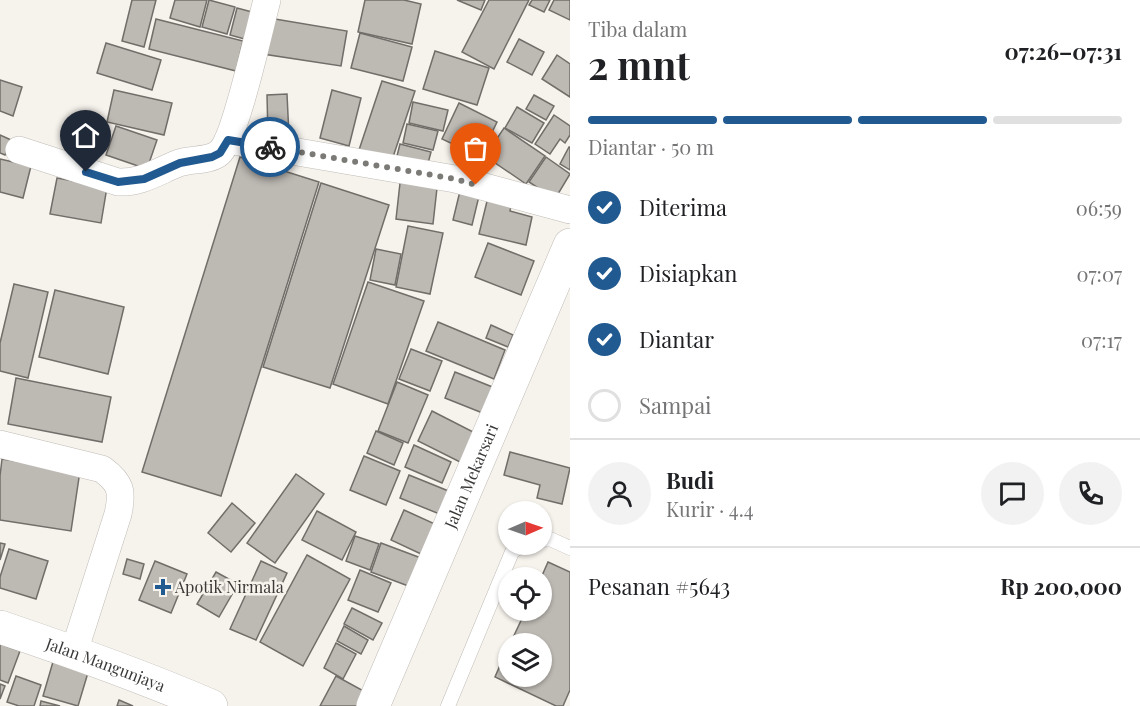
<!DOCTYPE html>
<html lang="id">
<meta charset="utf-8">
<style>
:root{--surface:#fff;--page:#f2f2f2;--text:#202124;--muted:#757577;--line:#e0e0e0;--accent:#215991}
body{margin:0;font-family:"Playfair Display",serif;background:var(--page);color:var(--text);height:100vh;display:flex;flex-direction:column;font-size:22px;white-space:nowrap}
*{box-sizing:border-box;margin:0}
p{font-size:20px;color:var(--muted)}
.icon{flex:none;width:33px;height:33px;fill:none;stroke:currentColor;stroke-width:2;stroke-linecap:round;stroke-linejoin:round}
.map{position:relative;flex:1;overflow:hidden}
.side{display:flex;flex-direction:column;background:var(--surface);width:570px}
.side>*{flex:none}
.needle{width:39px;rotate:88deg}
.tools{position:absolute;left:498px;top:501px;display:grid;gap:12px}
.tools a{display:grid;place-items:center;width:54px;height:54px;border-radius:50%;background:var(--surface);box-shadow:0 2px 4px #0004;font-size:30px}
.pin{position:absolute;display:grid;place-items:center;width:51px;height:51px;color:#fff;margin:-62px -26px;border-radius:50% 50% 50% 0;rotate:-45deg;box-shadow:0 0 6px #0007}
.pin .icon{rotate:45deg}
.courier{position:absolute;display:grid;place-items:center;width:60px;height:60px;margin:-30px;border:4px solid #215991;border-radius:50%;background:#fff;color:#222;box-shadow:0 2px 8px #0007}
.summary em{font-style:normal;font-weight:700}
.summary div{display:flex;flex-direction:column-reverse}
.summary{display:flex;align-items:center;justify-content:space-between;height:102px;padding:0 18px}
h1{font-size:39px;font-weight:700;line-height:45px}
.bar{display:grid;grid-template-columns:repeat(4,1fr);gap:9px 6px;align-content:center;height:72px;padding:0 18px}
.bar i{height:8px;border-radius:4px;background:var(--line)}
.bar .active{background:var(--accent)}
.bar p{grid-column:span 4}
.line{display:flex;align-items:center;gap:15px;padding:0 18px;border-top:2px solid var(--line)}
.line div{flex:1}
.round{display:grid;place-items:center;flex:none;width:63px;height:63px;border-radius:32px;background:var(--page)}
ol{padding:0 18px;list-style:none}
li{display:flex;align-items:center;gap:18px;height:66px}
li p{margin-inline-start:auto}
li .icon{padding:6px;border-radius:50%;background:var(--accent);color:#fff;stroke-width:4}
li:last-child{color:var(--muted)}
li i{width:33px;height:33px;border:3px solid var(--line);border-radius:50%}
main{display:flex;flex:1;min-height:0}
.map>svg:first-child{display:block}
</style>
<main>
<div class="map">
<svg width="570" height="706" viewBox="0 0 570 706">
<rect width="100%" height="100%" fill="#f6f2ec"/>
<!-- building -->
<g fill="#bdb9b3" stroke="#716d68" stroke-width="1.5">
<path d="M132 0H156L144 47 122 41Z"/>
<path d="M175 0H207L200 27 170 18Z"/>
<path d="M209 0 235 7 227 34 202 27Z"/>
<path d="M365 0H404L421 4 412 44 358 32Z"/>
<path d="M457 0H485L481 10Z"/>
<path d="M489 0H529L494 69 462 52Z"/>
<path d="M532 0H550L544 12 529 5Z"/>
<path d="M554 0H570V20L549 10Z"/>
<path d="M237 8 260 14 252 41 230 35Z"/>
<path d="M269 18 347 31 341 66 263 54Z"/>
<path d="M156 19 243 41 236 71 149 49Z"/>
<path d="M360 33 412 47 403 81 351 68Z"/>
<path d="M519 39 544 52 532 75 507 62Z"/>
<path d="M106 43 161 60 152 90 97 73Z"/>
<path d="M435 51 489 68 477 105 423 89Z"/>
<path d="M557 55 570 64V97L542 79Z"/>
<path d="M0 80 22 87 13 116 0 111Z"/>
<path d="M382 81 415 91 392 160 359 150Z"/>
<path d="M114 90 172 103 164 135 107 122Z"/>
<path d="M332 90 361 98 349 146 320 138Z"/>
<path d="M287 94 289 136 268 137 267 95Z"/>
<path d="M534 95 554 106 546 120 526 109Z"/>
<path d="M413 102 448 110 443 131 409 123Z"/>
<path d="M459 103 497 122 480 157 442 139Z"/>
<path d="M517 107 544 123 532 143 505 128Z"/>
<path d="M554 115 570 126V135L565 143 560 139 550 154 535 144Z"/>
<path d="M407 124 438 131 433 150 403 143Z"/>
<path d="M116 126 157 140 147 169 106 155Z"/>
<path d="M504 128 545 156 526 184 485 156Z"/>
<path d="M0 135 11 140 5 155 0 153Z"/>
<path d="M400 144 431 152 427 167 396 160Z"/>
<path d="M569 147H570V170L560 164Z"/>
<path d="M240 157 319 182 221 496 142 472Z"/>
<path d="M546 157 570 174 555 199 529 182Z"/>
<path d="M0 159 31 166 23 198 0 192Z"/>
<path d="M401 174 438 179 433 224 396 219Z"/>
<path d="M57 178 107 187 101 223 50 214Z"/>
<path d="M321 183 389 205 330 388 263 367Z"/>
<path d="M460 191 479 196 472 225 453 220Z"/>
<path d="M489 193 512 199 510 211 532 217 526 245 479 234Z"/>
<path d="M408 226 443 233 430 294 396 287Z"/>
<path d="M488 243 534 261 521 295 475 277Z"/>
<path d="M376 249 401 254 395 285 370 280Z"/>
<path d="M368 282 424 301 388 404 333 384Z"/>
<path d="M14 284 48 292 28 378 0 371V343Z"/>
<path d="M55 290 124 307 108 374 39 357Z"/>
<path d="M438 322 505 350 494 379 426 351Z"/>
<path d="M491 325 513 335 508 347 486 338Z"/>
<path d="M411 349 442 361 430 391 399 379Z"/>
<path d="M455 372 495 388 485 414 445 398Z"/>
<path d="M16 378 111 397 102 442 8 424Z"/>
<path d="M397 382 428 395 408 443 378 431Z"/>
<path d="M432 411 485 438 470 467 418 441Z"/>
<path d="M376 431 403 443 394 465 367 453Z"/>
<path d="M414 445 451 462 442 483 405 467Z"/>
<path d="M510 452 570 468 562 504 537 498 540 485 504 475Z"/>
<path d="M364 456 400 471 386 505 350 490Z"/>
<path d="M2 459 80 471 71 531 0 520V476Z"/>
<path d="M296 474 324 494 275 563 247 543Z"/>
<path d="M409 475 451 492 442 515 400 498Z"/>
<path d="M232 503 255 523 231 552 208 533Z"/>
<path d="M404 510 435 524 421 554 391 540Z"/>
<path d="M317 511 356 532 342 560 302 540Z"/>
<path d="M355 536 379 544 370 570 346 561Z"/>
<path d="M0 543 5 544 0 560Z"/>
<path d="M381 543 429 561 419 590 371 572Z"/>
<path d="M9 549 48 561 36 599 0 588V577Z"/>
<path d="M307 555 350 579 303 666 260 642Z"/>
<path d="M127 559 144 564 140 579 123 574Z"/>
<path d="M155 561 187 574 171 613 139 600Z"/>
<path d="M261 561 287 573 256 640 230 629Z"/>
<path d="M548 562 570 572V690L563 706H556L495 677 508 647V676H542V644H510L526 610H542L541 578Z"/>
<path d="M360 570 391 583 378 612 348 600Z"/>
<path d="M216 572 238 584 219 617 197 604Z"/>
<path d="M352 608 382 623 373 640 344 624Z"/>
<path d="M344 626 368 640 361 654 337 641Z"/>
<path d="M336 643 356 654 343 679 324 668Z"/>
<path d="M0 644 20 651 8 683 0 680Z"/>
<path d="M55 655 90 666 78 706 43 696Z"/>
<path d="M16 676 41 685 34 706H19L7 702Z"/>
<path d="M336 676 371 695 366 706H320Z"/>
<path d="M0 684 5 686 0 699Z"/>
<path d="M119 700 133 706H117Z"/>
<path d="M41 701 60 706H40Z"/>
</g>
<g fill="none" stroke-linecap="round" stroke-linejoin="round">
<!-- service casing -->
<g stroke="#c0bcb7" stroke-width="15">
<g id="service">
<path d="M542 540 550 539 570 548"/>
<path d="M448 706 512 552 524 544"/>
</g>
</g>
<!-- minor casing -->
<g stroke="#c0bcb7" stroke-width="28">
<g id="minor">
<path d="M228 140 455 179 570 210"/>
<path d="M19 150 118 182C142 183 158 171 179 163 191 159 210 161 219 153 235 141 260 26 267 0"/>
<path d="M0 444 102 469C121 483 123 491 118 514L74 652"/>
</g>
</g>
<!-- tertiary casing -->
<g stroke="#c0bcb7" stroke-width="34">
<g id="tertiary">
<path id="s1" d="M373 706 570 245"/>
</g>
</g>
<!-- secondary casing -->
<g stroke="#c0bcb7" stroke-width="34">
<g id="secondary">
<path id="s2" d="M0 627C71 651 142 676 211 706"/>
</g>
</g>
<!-- service -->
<use href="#service" stroke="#fff" stroke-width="14"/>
<!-- minor -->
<use href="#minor" stroke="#fff" stroke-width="27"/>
<!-- tertiary -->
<use href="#tertiary" stroke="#fff" stroke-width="33"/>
<!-- secondary -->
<use href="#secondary" stroke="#fff" stroke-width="33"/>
</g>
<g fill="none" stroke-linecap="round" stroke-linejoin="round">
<!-- done -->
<path stroke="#7c7a76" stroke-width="6" stroke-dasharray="0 10.8" d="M270 147 455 179 476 185"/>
<!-- route -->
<path stroke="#215991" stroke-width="8" d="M86 172 118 182 144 179 180 163 212 157 220 153 228 140 270 147"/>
</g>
<!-- markers -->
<path fill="#215991" stroke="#f6f2ec" stroke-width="2" d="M160 578h6v6h6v6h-6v6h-6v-6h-6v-6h6z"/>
<g text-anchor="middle" stroke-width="5" stroke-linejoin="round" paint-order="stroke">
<!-- street labels -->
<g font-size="16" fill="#3b3937" stroke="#f6f2ec">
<text dy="6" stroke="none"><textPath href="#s1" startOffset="250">Jalan Mekarsari</textPath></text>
<text dy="6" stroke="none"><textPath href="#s2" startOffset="112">Jalan Mangunjaya</textPath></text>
</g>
<!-- poi labels -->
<g font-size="16" fill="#3b3937" stroke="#f6f2ec" text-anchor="start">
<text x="175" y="593">Apotik Nirmala</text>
</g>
</g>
</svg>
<div class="tools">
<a><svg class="needle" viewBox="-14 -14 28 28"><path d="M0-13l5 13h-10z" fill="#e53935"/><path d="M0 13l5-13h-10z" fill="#757577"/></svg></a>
<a><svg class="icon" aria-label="locate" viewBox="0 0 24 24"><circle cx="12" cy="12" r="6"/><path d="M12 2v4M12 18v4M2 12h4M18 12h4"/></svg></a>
<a><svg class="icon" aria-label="layers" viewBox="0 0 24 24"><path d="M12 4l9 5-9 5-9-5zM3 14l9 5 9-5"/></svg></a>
</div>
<div class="pin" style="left:476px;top:185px;background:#ea580c"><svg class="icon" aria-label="bag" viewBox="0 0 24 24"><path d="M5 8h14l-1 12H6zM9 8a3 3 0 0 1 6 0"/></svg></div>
<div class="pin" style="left:86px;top:172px;background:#1f2937"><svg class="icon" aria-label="home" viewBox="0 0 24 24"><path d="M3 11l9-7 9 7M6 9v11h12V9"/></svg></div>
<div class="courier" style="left:270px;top:147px"><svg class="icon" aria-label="bike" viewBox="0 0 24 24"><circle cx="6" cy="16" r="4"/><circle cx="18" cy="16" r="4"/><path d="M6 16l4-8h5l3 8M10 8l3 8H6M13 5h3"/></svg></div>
</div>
<section class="side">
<div class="summary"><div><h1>2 mnt</h1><p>Tiba dalam</p></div><em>07:26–07:31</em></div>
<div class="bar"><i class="active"></i><i class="active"></i><i class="active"></i><i></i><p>Diantar · 50 m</p></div>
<ol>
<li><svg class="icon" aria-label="check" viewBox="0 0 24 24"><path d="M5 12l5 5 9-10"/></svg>Diterima<p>06:59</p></li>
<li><svg class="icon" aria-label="check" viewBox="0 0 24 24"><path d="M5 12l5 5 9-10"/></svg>Disiapkan<p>07:07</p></li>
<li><svg class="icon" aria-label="check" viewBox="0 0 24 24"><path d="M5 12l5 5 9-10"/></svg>Diantar<p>07:17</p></li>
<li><i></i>Sampai</li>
</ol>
<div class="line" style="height:108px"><a class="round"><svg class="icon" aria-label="person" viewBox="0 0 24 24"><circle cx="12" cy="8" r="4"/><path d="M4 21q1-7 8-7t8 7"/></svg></a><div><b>Budi</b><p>Kurir · 4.4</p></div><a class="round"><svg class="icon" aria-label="chat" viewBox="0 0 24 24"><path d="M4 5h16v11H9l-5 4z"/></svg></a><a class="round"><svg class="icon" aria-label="phone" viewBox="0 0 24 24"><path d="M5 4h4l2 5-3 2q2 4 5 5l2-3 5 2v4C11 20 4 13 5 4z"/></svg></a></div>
<div class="line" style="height:78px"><div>Pesanan #5643</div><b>Rp 200,000</b></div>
</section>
</main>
